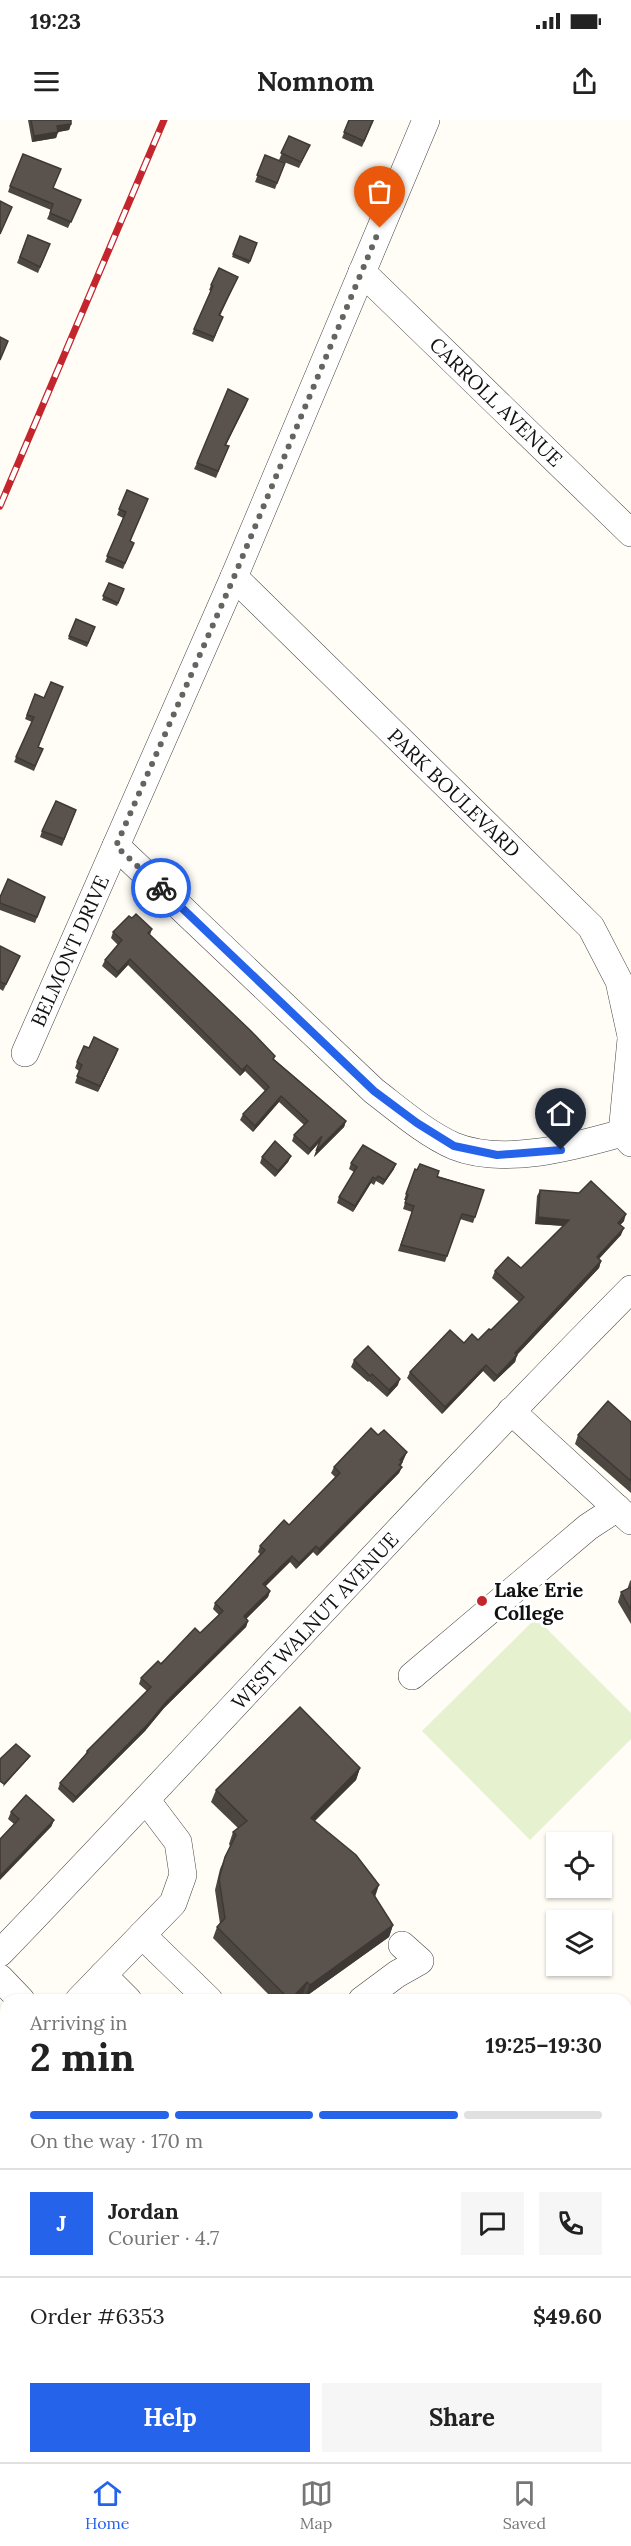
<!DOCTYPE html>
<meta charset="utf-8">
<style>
:root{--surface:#fff;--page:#f6f6f6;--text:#222;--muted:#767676;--line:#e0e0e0;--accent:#2563eb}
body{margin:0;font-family:Lora,serif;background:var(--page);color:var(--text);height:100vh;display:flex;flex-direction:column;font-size:22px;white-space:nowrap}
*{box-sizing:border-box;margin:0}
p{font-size:20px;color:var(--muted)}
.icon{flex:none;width:33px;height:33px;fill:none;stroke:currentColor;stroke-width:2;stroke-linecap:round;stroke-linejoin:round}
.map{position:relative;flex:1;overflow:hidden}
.drawer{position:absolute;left:0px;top:1874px;width:632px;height:470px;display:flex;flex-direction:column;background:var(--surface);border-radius:18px 18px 0 0;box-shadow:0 2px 4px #0004}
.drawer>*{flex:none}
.buttons{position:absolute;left:546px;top:1712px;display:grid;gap:12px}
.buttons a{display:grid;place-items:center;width:66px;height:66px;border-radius:0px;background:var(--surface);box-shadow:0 2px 4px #0004;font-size:30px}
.pin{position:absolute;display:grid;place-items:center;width:51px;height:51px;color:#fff;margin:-62px -26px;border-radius:50% 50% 50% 0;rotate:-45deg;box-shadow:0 0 6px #0007}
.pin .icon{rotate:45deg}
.courier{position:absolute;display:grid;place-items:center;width:60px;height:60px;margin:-30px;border:4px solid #2563eb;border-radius:50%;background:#fff;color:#222;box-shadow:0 2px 8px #0007}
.headline em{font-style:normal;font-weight:800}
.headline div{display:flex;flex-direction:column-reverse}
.headline{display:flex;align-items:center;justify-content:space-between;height:102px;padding:0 30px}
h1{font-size:39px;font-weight:800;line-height:45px}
.bar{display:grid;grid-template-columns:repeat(4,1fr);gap:9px 6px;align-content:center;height:72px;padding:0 30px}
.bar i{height:8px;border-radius:4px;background:var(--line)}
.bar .selected{background:var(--accent)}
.bar p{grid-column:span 4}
.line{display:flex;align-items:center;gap:15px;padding:0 30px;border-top:2px solid var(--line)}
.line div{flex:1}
.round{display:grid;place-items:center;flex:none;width:63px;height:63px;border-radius:0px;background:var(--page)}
.cta{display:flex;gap:12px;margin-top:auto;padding:12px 30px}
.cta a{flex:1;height:69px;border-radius:0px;background:var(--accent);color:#fff;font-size:24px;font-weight:800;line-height:69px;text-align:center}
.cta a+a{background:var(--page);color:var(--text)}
.status{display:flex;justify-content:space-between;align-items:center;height:42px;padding:0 30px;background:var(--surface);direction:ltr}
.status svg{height:16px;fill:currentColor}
header{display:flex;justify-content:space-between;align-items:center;height:78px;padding:0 30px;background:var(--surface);font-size:27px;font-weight:800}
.menu{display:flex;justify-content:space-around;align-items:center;height:84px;border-top:2px solid var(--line);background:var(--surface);font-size:16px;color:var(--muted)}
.menu a{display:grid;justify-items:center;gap:3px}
.menu .selected{color:var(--accent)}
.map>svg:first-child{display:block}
</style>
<div class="status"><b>19:23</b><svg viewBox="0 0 49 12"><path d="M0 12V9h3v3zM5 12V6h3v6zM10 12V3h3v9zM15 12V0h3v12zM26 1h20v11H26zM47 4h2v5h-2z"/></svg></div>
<header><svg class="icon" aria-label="menu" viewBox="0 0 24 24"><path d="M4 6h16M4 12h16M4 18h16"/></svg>Nomnom<svg class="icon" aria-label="share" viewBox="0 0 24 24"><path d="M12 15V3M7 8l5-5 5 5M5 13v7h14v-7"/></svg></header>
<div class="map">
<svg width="631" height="2342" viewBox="0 0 631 2342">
<rect width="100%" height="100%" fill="#fffdf5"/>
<!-- pitch -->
<g fill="#e6f2cf">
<path d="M536 1498 631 1593V1619L530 1720 422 1611Z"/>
<path d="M2 2146 6 2151V2197L0 2191Z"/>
<path d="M0 2204 6 2210V2250L0 2244Z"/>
</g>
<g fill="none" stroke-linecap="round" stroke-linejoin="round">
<!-- minor casing -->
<g stroke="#444" stroke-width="28">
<g id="minor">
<path d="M362 152 631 413"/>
<path d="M234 457 591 807 619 861 631 916"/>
<path d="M116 726 374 971C399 990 425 1013 454 1026 503 1046 573 1027 622 1013"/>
<path d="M631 919 622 1013 631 1023"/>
<path d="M25 933 234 457 426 0"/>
<path d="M511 1291 631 1401"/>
<path d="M412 1556 588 1407 617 1388"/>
<path d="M142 1815 209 1880"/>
<path d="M0 1833C212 1613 416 1386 631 1169"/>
<path d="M103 1855 128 1880"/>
<path d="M0 1858 21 1880"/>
<path d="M79 1880 173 1783 183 1755 178 1722 147 1681"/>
<path d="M362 1880 397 1854 420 1841 402 1825"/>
<path d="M626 2199 627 2201 631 2197"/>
<path d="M0 2329 6 2342"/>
<path d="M474 2337 479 2342"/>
</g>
</g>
<!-- minor -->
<use href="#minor" stroke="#fff" stroke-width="27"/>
<!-- rail casing -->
<g stroke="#c4262e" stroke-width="7">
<path id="rail" d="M0 386 164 0"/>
</g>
<!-- rail -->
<use href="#rail" stroke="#fff" stroke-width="4.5" stroke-dasharray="14" stroke-linecap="butt"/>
</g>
<!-- wall -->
<g fill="#4d4742">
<path d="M28 0H71V4L69 10 58 12 56 18 32 22Z"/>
<path d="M349 0H374L362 27 342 18Z"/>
<path d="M289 16 307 31 299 48 279 40Z"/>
<path d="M265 35 285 43 275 69 255 62Z"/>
<path d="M10 66 53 68 78 86 68 108 47 99 51 90 8 72Z"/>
<path d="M28 115 50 124 38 153 17 143Z"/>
<path d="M240 116 257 123 249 144 232 137Z"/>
<path d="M238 157 220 196 223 197 213 222 192 214 211 171 209 170 211 165Z"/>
<path d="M248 279 226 325 229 326 216 358 194 349 197 343Z"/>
<path d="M127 370 130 422 134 423 123 449 105 442 123 398 117 395Z"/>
<path d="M109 463 124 469 117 486 102 480Z"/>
<path d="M76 499 95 507 87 527 68 519Z"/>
<path d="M35 574 44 578 39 627 43 629 34 651 14 642 32 602 25 599Z"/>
<path d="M76 690 62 726 40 717 42 711Z"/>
<path d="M0 777H45L35 803 0 790Z"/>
<path d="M132 798 152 809 150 815 274 939 346 1001 344 1007 314 1037 319 1023 308 1035 292 1021 294 1015 304 1005 279 982 253 1012 240 1000 243 994 265 971 245 951 240 956 128 845 116 858 102 846 105 840 118 825 111 818 113 812Z"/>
<path d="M0 826 17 843 3 871 0 869Z"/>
<path d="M89 928 118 929 98 972 75 963 79 951 75 948 77 942Z"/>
<path d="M291 1036 288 1042 275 1057 260 1043 262 1037Z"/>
<path d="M351 1043 394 1049 383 1065 376 1061 374 1065 371 1063 353 1092 337 1083 339 1077 354 1052 349 1049Z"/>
<path d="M415 1049 484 1070 473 1103 460 1099 445 1142 398 1131 412 1092 403 1089 406 1080H404Z"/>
<path d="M540 1070 624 1101 620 1105 621 1115 599 1139 601 1141 599 1148 517 1235 515 1242 494 1262 483 1251 442 1294 407 1258 410 1252 464 1223 478 1220 491 1210 519 1182 492 1158 495 1151 521 1148 563 1106 535 1104 537 1076Z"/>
<path d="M354 1240 398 1265 387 1277 369 1261 368 1262 351 1247Z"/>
<path d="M631 1302V1373L575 1324 578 1315Z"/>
<path d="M378 1315 407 1332 400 1346 402 1347 399 1353 317 1436 313 1432 296 1449 290 1442 265 1466 270 1471 268 1477 246 1499 248 1501 246 1507 164 1588 145 1611 73 1683 58 1669 60 1663 85 1635 87 1631 147 1571 139 1564 141 1558 200 1513 219 1495 213 1489 215 1483 260 1434 258 1432 260 1426 289 1405 335 1357 331 1353 334 1347Z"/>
<path d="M631 1460V1504L618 1482 621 1472 627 1470 630 1461Z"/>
<path d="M360 1648 356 1660 315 1701 375 1777 393 1805 389 1817 305 1877 303 1874 298 1880H274L213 1818 217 1807 220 1804 215 1770 220 1749 230 1726 229 1724 233 1712 238 1708 211 1682 216 1670Z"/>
<path d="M11 1692 54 1700 51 1707 14 1704 8 1699Z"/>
<path d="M0 1921 6 1931V1977L0 1971Z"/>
<path d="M626 2079 629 2082 631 2080V2130L628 2127 629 2122 626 2118Z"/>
</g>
<!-- shaded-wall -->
<g fill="#3f3936">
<path d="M71 4 69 10 58 12 56 18 32 22 34 16 57 6Z"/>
<path d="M248 279 246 285 223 331 225 325Z"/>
<path d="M130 839 128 845 116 858 118 852Z"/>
<path d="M118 929 116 935 98 972 100 966Z"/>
<path d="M247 945 245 951 240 956 242 950Z"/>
<path d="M281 976 279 982 253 1012 255 1006Z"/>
<path d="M346 1001 344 1007 314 1037 316 1031Z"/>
<path d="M322 1016 319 1022 308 1035 310 1029Z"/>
<path d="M291 1036 288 1042 275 1057 278 1051Z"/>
<path d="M396 1044 394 1049 383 1065 385 1060Z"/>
<path d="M373 1057 371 1063 353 1092 355 1086Z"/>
<path d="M626 1094 624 1101 616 1110 618 1103Z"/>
<path d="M538 1097 569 1100 567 1106 535 1104Z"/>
<path d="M624 1108 621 1115 594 1144 597 1137Z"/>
<path d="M601 1141 599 1148 512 1240 515 1233Z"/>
<path d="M517 1235 515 1242 494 1262 497 1256Z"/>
<path d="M486 1245 483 1251 442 1294 445 1287Z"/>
<path d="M400 1259 398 1265 387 1277 389 1270Z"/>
<path d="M407 1332 400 1348 397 1351 400 1340Z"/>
<path d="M402 1347 399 1353 317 1436 319 1429Z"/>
<path d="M316 1426 313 1432 296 1449 299 1443Z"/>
<path d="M292 1436 290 1442 261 1471 263 1464Z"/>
<path d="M270 1471 268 1477 242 1503 244 1496Z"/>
<path d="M248 1501 246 1507 164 1588 145 1611 73 1683 76 1677 166 1582Z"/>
<path d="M30 1636 28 1639 3 1667 4 1664Z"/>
<path d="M360 1648 356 1660 306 1709 311 1698Z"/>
<path d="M54 1700 51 1707 0 1760V1756Z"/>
<path d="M379 1765 375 1777 372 1772Z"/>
<path d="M393 1805 389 1817 305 1877 310 1865Z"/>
<path d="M307 1862 303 1874 298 1880H291Z"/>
</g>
<!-- building -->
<g fill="#5a524d" stroke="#3f3936" stroke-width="1.5">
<path d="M31 0H71V4L57 6 58 12 34 16Z"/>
<path d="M349 0H373L364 21 344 12Z"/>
<path d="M289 16 310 25 301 42 281 33Z"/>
<path d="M23 34 61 49 53 68 81 80 71 102 50 93 53 84 10 66Z"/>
<path d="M265 35 285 43 277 63 257 55Z"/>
<path d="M0 81 12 87 0 114Z"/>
<path d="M28 115 50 124 40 147 20 137Z"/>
<path d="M240 116 257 123 250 141 233 134Z"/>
<path d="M219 148 238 157 219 195 223 197 214 217 194 209 213 166 211 165Z"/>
<path d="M0 217 8 221 0 240Z"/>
<path d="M228 269 248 279 225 325 229 326 218 351 197 343Z"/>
<path d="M127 370 148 379 130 421 134 423 125 443 107 436 126 392 119 389Z"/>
<path d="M109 463 124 469 118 483 103 476Z"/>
<path d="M76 499 95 507 88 523 69 516Z"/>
<path d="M51 562 63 567 38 627 43 629 35 646 16 637 34 597 27 595 35 574 44 578Z"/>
<path d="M56 681 76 690 64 719 42 711Z"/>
<path d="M8 759 45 777 37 797 0 783V777Z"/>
<path d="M136 794 152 809 148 813 251 911 275 936 273 939 346 1001 316 1031 322 1016 310 1029 294 1015 308 1001 281 976 255 1006 243 994 269 967 247 945 242 950 130 839 118 852 105 840 122 820 113 812 129 796 132 798Z"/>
<path d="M0 826 20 836 6 864 0 862Z"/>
<path d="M94 917 118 929 100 966 77 956 82 945 77 942 84 926 89 928Z"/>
<path d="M275 1021 291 1036 278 1051 262 1037Z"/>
<path d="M363 1025 396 1044 385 1060 378 1056 376 1059 373 1057 355 1086 339 1077 357 1047 351 1043Z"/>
<path d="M420 1044 439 1051 437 1057 484 1070 475 1097 462 1094 447 1136 401 1125 414 1086 405 1083 408 1075 406 1074 415 1049 417 1050Z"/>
<path d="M591 1061 626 1094 618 1103 624 1108 597 1137 601 1141 515 1233 517 1235 497 1256 486 1245 445 1287 410 1252 450 1210 464 1223 472 1214 478 1220 489 1209 491 1210 524 1177 495 1151 508 1137 521 1148 569 1100 538 1097 540 1070 579 1073Z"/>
<path d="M368 1226 400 1259 389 1270 372 1254 370 1256 354 1240Z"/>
<path d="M608 1281 631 1302V1361L578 1315Z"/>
<path d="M371 1308 378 1315 384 1310 407 1332 400 1340 402 1342 399 1345 402 1347 319 1429 316 1426 299 1443 292 1436 263 1464 270 1471 244 1496 248 1501 166 1582 148 1604 76 1677 60 1663 88 1632 87 1631 151 1567 141 1558 158 1541 161 1544 195 1508 200 1513 223 1491 215 1483 265 1430 260 1426 284 1400 289 1405 327 1366 340 1353 334 1347Z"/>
<path d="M631 1467V1490L621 1472Z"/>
<path d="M300 1587 360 1648 311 1698 356 1735 379 1765 372 1772 393 1805 310 1865 307 1862 290 1880 217 1807 225 1798 219 1759 225 1737 236 1715 233 1712 247 1701 216 1670Z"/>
<path d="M16 1624 30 1636 4 1664 0 1661V1639Z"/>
<path d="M26 1675 54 1700 0 1756V1719L19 1699 11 1692Z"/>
<path d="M408 1875 412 1880H403Z"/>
<path d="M0 1921 6 1926 3 1928 6 1931V1967L0 1962Z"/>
<path d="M626 2079 629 2082 631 2080V2115L626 2110Z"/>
<path d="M369 2337H400L404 2342H363Z"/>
<path d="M608 2337H616L620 2342H603Z"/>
</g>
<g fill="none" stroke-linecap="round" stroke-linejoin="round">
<!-- done -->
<path stroke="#646461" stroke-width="6" stroke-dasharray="0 10.8" d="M161 768 116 726 234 457 380 108"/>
<!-- route -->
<path stroke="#2563eb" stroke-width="8" d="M161 768 374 971 417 1003 454 1026 497 1035 561 1030"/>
</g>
<!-- markers -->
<circle fill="#c4262e" stroke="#fff" stroke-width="2" cx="482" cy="1481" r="6"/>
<g text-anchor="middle" stroke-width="6" stroke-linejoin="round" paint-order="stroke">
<!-- street labels -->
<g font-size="20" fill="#111" stroke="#fff">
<text transform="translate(496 282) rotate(44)" y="7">CARROLL AVENUE</text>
<text transform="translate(454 673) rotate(44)" y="7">PARK BOULEVARD</text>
<text transform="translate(70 831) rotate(-66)" y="7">BELMONT DRIVE</text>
<text transform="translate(315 1501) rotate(-47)" y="7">WEST WALNUT AVENUE</text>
</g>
<!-- poi labels -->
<g font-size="20" font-weight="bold" fill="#111" stroke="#fff" text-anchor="start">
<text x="494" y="1477">Lake Erie<tspan x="494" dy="23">College</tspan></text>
</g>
</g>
</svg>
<div class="buttons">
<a><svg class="icon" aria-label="locate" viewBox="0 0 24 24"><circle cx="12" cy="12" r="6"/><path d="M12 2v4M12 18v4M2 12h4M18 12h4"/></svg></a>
<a><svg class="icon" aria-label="layers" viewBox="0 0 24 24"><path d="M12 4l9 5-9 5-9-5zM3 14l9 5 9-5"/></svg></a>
</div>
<div class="pin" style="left:380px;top:108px;background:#ea580c"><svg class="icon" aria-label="bag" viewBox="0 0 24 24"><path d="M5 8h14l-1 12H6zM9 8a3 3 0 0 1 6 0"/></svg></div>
<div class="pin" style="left:561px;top:1030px;background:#1f2937"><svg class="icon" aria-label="home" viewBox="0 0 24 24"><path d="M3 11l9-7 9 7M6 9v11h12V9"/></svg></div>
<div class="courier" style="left:161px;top:768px"><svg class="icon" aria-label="bike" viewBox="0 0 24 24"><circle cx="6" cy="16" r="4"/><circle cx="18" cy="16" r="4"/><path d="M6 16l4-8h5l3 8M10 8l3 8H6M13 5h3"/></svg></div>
<section class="drawer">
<div class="headline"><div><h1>2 min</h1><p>Arriving in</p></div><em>19:25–19:30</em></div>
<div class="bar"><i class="selected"></i><i class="selected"></i><i class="selected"></i><i></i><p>On the way · 170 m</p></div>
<div class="line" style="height:108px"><b class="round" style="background:var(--accent);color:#fff">J</b><div><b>Jordan</b><p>Courier · 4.7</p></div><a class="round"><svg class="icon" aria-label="chat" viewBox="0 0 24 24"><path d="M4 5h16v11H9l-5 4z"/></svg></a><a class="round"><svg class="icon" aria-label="phone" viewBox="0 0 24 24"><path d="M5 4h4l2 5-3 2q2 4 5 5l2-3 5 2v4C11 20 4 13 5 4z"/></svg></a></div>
<div class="line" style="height:78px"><div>Order #6353</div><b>$49.60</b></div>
<div class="cta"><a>Help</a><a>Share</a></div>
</section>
</div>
<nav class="menu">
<a class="selected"><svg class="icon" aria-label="home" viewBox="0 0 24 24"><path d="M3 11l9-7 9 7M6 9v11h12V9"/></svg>Home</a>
<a><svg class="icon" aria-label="map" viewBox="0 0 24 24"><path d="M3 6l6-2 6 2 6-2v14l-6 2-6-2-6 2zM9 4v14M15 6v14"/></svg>Map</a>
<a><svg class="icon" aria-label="saved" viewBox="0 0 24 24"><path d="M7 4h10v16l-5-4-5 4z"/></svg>Saved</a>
</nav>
